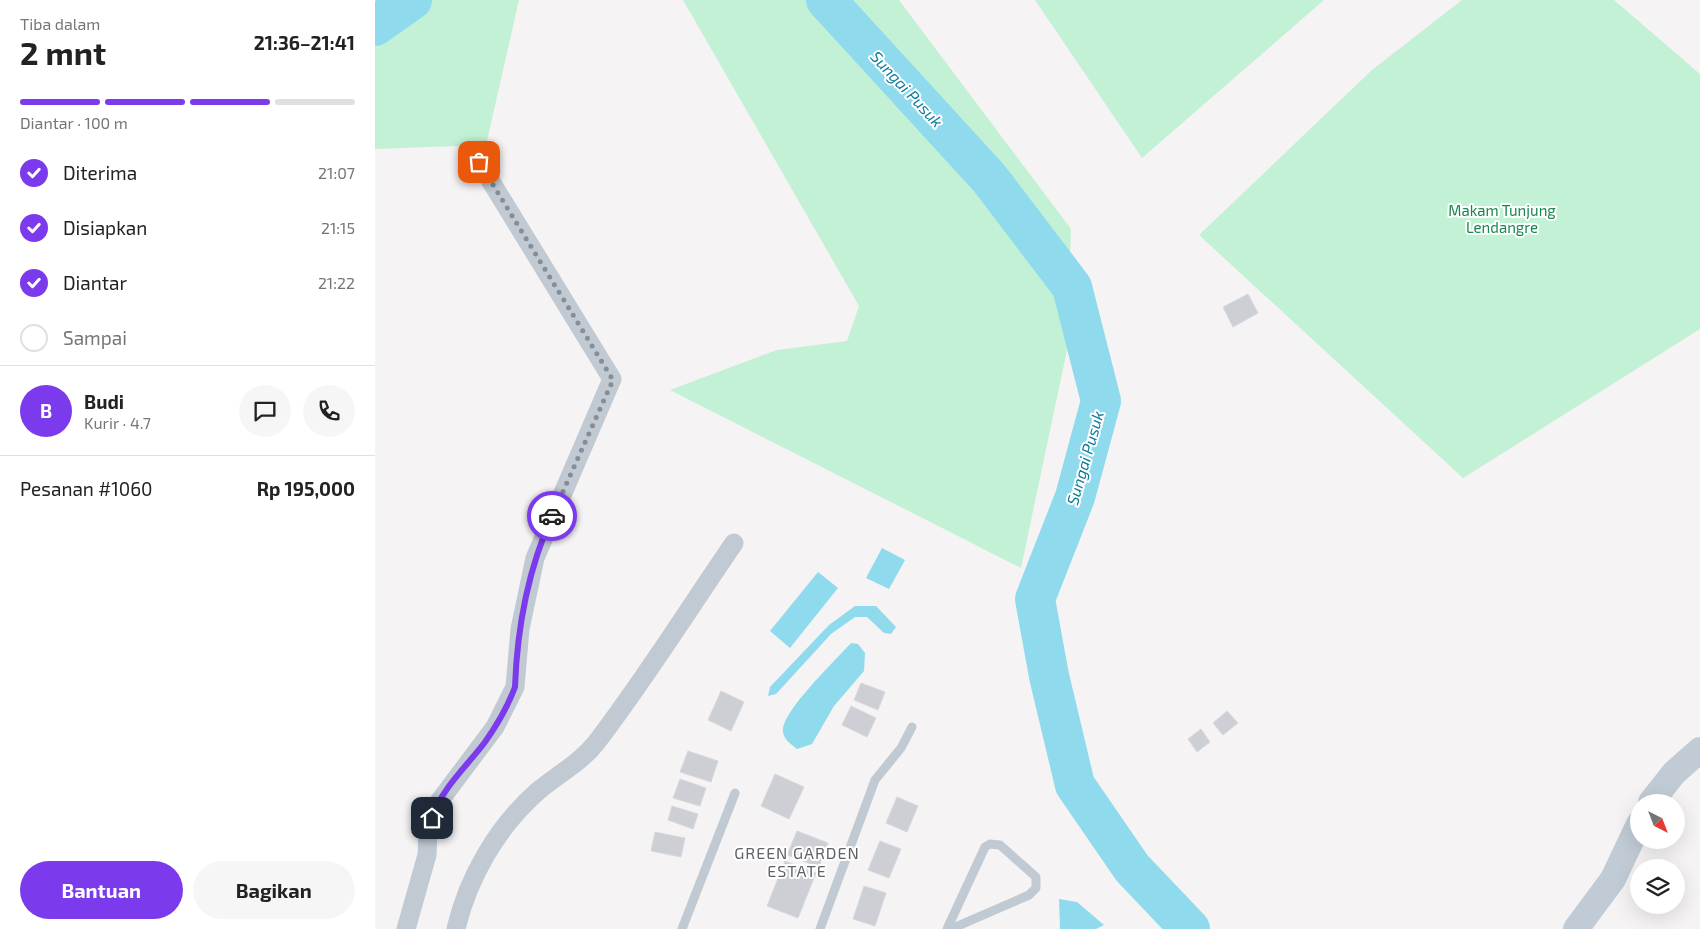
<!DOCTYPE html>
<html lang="id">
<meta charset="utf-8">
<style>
:root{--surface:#fff;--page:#f6f6f6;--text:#222;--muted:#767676;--line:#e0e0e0;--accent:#7c3aed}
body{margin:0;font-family:"Exo 2",sans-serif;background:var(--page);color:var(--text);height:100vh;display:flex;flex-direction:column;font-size:19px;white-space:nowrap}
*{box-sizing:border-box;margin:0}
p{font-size:16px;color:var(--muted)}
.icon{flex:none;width:28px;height:28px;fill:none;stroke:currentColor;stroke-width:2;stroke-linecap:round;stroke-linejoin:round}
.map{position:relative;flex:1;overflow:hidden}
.drawer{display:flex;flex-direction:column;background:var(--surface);width:375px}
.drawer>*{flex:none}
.needle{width:32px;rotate:138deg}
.buttons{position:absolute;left:1255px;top:794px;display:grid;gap:10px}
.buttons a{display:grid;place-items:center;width:55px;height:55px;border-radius:50%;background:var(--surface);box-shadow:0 5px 20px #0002;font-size:25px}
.pin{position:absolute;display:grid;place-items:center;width:42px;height:42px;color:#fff;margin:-21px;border-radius:10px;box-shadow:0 2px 8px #0006}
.courier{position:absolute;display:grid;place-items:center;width:50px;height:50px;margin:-25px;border:4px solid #7c3aed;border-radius:50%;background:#fff;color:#222;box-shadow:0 1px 6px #0007}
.headline em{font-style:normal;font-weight:700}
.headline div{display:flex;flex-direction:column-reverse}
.headline{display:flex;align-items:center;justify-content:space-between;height:85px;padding:0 20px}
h1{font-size:32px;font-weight:700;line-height:38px}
.bar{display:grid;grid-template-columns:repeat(4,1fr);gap:8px 5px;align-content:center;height:60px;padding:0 20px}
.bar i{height:6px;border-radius:4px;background:var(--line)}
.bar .current{background:var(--accent)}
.bar p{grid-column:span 4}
.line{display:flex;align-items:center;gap:12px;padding:0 20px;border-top:1px solid var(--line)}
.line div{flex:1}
.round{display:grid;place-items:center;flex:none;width:52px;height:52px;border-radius:26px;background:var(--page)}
ol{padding:0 20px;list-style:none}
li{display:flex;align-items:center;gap:15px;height:55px}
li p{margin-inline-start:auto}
li .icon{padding:5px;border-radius:50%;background:var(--accent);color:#fff;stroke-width:4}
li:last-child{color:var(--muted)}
li i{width:28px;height:28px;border:2px solid var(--line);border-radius:50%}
.cta{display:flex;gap:10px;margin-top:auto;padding:10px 20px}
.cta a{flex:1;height:58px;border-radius:30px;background:var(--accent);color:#fff;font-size:20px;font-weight:700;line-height:58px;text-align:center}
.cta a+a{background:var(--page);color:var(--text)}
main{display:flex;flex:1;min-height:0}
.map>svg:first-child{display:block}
</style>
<main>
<section class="drawer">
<div class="headline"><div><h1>2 mnt</h1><p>Tiba dalam</p></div><em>21:36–21:41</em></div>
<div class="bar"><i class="current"></i><i class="current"></i><i class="current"></i><i></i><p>Diantar · 100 m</p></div>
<ol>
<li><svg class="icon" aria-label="check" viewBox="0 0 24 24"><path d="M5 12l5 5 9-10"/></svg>Diterima<p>21:07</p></li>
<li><svg class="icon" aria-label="check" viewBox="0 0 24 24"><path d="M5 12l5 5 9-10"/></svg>Disiapkan<p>21:15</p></li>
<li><svg class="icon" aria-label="check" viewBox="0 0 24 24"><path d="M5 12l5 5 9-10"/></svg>Diantar<p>21:22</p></li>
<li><i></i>Sampai</li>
</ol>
<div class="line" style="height:90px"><b class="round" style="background:var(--accent);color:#fff">B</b><div><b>Budi</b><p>Kurir · 4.7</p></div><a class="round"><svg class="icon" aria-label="chat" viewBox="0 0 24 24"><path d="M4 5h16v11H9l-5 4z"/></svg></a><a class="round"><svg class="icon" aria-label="phone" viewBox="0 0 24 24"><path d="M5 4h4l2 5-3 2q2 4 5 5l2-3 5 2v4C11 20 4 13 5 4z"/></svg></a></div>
<div class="line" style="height:65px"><div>Pesanan #1060</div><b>Rp 195,000</b></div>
<div class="cta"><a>Bantuan</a><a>Bagikan</a></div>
</section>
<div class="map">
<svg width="1325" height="929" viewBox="0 0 1325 929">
<rect width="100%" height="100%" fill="#f5f3f3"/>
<!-- green -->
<g fill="#c3f1d5">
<path d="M0 0H144L111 145 0 149Z"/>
<path d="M308 0H524L696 229 692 350 646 568 295 390 402 350 472 341 484 306Z"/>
<path d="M660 0H949L767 158Z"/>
<path d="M1087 0H1239L1325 74V329L1088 478 824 235 997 70Z"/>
</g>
<!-- water -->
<g fill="#90daee">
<path d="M507 548 530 560 514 589 491 578Z"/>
<path d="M443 572 463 588 415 648 395 631Z"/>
<path d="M480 606H501L521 627 516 634 509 633 492 617H480L456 634 401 694 393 696 395 687 454 625Z"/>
<path d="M476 643 483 644 490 653 489 671 459 706 437 744 422 749C416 744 408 739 408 731 407 711 461 660 476 643Z"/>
<path d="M684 899 702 902 729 925 721 929H685Z"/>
</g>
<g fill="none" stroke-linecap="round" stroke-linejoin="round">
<!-- river -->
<g stroke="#90daee" stroke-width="40">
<path d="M451 0 614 178 697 287 726 401 700 497 660 599 674 676 700 785 757 868 815 929"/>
<path d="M0 26 37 0"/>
</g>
</g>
<!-- building -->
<g fill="#cdcfd5" stroke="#d7d9de">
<path d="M873 294 883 313 858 327 848 307Z"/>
<path d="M486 683 510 692 503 710 479 700Z"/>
<path d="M346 691 369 702 356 731 333 720Z"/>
<path d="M476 706 501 718 492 737 467 725Z"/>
<path d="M852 711 863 723 848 735 838 723Z"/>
<path d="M826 729 835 742 822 752 813 739Z"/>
<path d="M313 751 343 761 336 782 305 772Z"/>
<path d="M400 774 429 787 414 819 386 806Z"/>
<path d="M305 779 331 788 325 806 298 798Z"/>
<path d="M522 797 543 806 532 832 511 823Z"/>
<path d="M297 806 323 814 318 829 293 820Z"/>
<path d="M422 831 453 843 444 867 412 855Z"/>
<path d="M280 832 310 838 306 857 276 851Z"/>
<path d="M505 841 526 849 514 878 493 870Z"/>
<path d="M410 861 441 873 423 918 392 906Z"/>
<path d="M489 886 511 893 500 926 478 919Z"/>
</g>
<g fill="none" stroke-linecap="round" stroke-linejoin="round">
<!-- lane -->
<g stroke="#c1cad2" stroke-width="9">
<path d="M307 929 360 793"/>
<path d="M445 929 500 780 526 748 537 727"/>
<path d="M572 929 610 847 615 844 625 845 661 877V888L654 895 576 929"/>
</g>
<!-- street -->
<g stroke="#c1cad2" stroke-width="19">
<path d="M31 929 52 855 53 829 60 807 120 727 140 687 145 629 160 558 237 379 104 162"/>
<path d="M81 929C93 877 123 826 163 791 182 775 205 763 221 743 270 679 313 610 359 543"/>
</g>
<!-- secondary -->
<g stroke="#c1cbd6" stroke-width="26">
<path d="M1276 802 1299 773 1325 750"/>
<path d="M1201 929 1238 879 1264 824"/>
</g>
</g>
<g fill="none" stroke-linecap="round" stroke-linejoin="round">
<!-- done -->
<path stroke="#868d94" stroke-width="5" stroke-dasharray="0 9" d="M104 162 238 380 177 516"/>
<!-- route -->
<path stroke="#7c3aed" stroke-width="6" d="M57 818C66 789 92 766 110 742 122 725 133 706 140 687 142 629 153 570 177 516"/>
</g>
<g text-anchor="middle" stroke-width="4" stroke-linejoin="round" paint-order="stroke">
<!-- park labels -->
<g font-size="15" fill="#17864f" stroke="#fff">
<text x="1127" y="216">Makam Tunjung<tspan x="1127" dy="17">Lendangre</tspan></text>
</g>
<!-- water labels -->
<g font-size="16" font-style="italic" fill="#0c7c9b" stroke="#fff">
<text transform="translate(532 89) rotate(47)" y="6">Sungai Pusuk</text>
<text transform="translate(710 458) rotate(-74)" y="6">Sungai Pusuk</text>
</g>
<!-- neighbourhood labels -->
<g font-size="16" letter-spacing="1" fill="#5f6368" stroke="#fff">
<text x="422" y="859">GREEN GARDEN<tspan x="422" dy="18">ESTATE</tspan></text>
</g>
</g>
</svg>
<div class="buttons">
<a><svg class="needle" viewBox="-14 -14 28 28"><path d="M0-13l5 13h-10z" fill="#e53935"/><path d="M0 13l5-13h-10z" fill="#767676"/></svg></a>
<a><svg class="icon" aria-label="layers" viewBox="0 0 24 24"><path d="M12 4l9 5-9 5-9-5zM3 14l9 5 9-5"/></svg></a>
</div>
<div class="pin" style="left:104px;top:162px;background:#ea580c"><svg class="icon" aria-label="bag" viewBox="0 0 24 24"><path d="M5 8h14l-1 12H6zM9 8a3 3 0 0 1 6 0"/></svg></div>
<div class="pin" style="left:57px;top:818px;background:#1f2937"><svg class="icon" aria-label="home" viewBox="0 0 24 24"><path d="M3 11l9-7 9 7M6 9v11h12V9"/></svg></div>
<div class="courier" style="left:177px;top:516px"><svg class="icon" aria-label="car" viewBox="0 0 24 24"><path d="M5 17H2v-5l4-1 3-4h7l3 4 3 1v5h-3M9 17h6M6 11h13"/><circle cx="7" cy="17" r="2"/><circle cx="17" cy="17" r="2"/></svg></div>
</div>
</main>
